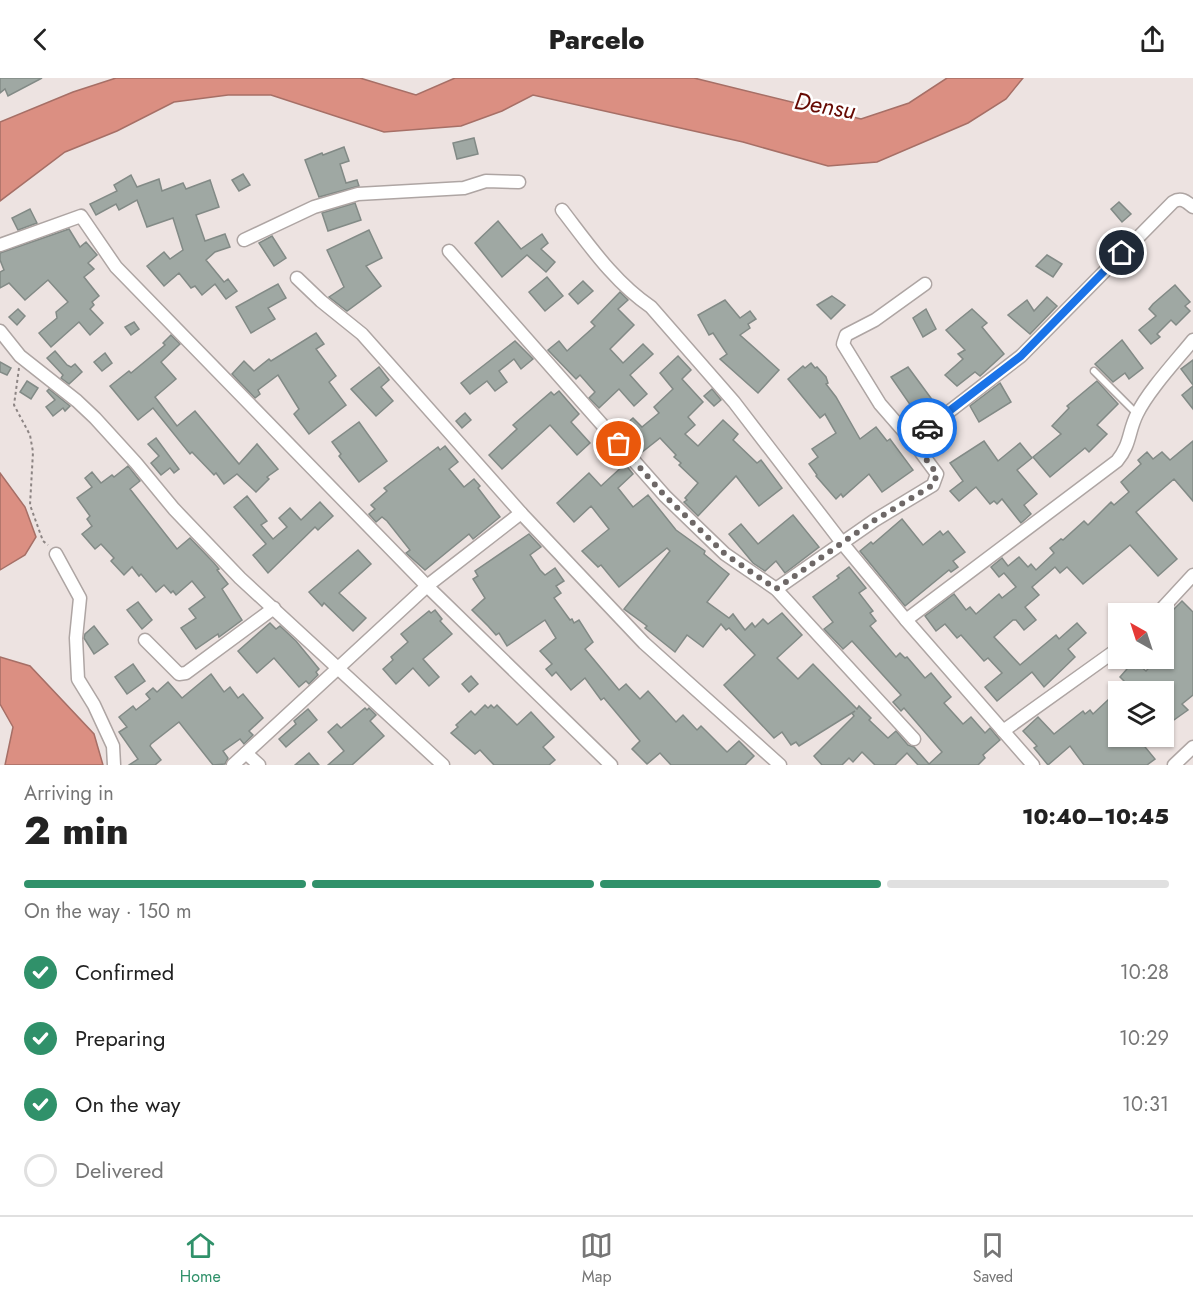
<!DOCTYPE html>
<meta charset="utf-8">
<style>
:root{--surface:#fff;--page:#f2f2f2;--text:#222;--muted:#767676;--line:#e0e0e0;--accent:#30916a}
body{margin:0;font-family:Jost,sans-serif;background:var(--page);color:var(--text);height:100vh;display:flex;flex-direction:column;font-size:22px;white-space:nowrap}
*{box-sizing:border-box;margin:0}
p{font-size:20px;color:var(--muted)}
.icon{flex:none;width:33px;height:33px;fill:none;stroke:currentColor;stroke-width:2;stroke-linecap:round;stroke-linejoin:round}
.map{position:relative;height:687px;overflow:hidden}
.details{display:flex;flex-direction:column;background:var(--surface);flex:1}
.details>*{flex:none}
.needle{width:39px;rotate:321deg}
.tools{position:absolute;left:1108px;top:525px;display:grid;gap:12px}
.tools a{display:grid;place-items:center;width:66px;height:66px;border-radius:0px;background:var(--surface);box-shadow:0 2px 4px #0004;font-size:30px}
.pin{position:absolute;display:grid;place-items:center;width:51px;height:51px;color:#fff;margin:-26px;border:3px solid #fff;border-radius:50%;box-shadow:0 2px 6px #0007}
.courier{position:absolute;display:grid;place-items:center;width:60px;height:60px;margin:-30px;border:4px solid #1a73e8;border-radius:50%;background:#fff;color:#222;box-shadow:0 2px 8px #0007}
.headline em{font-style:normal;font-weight:800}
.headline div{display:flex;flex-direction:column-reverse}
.headline{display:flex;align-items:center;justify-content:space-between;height:102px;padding:0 24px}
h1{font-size:39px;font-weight:800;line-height:45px}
.bar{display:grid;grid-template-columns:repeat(4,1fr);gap:9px 6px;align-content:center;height:72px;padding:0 24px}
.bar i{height:8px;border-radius:4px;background:var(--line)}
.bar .current{background:var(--accent)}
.bar p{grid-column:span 4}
ol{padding:0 24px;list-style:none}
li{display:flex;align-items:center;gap:18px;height:66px}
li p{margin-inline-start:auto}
li .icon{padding:6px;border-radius:50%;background:var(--accent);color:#fff;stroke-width:4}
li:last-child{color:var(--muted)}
li i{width:33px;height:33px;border:3px solid var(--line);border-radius:50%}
header{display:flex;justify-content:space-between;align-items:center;height:78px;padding:0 24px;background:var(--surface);font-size:27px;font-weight:800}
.menu{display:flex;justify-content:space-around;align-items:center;height:84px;border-top:2px solid var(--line);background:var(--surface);font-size:16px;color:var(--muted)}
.menu a{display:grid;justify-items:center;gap:3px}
.menu .current{color:var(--accent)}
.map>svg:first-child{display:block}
</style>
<header><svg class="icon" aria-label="back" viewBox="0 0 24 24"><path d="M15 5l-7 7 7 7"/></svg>Parcelo<svg class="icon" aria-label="share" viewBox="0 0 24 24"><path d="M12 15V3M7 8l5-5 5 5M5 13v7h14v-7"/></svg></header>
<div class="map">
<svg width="1193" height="687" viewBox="0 0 1193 687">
<rect width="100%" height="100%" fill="#ede3e1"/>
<!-- water -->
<g fill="#db8f82" stroke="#a66f66" stroke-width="1.5">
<path d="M116 0H360L416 17 455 0H694L861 41 909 25 947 0H1023L1006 21 968 45 877 84 828 88 743 64 533 17 502 33 461 48 384 54 271 17H228L174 24 117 53 65 74 0 123V44L73 14Z"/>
<path d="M0 395 25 429 36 459 25 477 0 492Z"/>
<path d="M0 579 30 588 94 656 103 687H5L13 649 0 626Z"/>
</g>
<!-- building -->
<g fill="#9fa8a3" stroke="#828a86" stroke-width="1.5">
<path d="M0 0H42L8 18 5 11 0 15Z"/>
<path d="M474 60 478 76 457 81 453 65Z"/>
<path d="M344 69 349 83 340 86 346 105 357 102 359 108 319 119 305 82 322 75 323 77Z"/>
<path d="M243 96 250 107 239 113 232 102Z"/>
<path d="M131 97 137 109 159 101 162 113 183 105 186 111 210 102 219 129 196 137 205 163 225 156 230 169 215 174 206 182 224 204 228 201 237 213 226 221 215 206 202 217 195 208 191 210 179 195 164 208 147 188 164 174 170 181 183 172 173 140 147 149 137 122 119 132 116 126 96 137 90 126 117 113 114 107Z"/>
<path d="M1119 124 1131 136 1122 144 1111 131Z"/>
<path d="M355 125 361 142 328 153 322 135Z"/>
<path d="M30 131 37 145 18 152 12 140Z"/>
<path d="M498 143 521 171 542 156 548 165 541 171 555 184 546 194 527 177 502 199 475 165Z"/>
<path d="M69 151 80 169 86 164 97 177 88 185 94 191 84 199 99 218 92 224 94 227 90 231 103 245 90 257 79 244 51 269 39 255 57 240 56 234 68 224 48 202 25 222 9 205 0 210V194L4 192 0 182V175Z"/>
<path d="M369 152 382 180 366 188 381 208 347 233 329 219 344 209 327 172Z"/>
<path d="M272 158 286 180 274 188 259 165Z"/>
<path d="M1047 177 1062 186 1053 199 1036 188Z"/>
<path d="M547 199 563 218 545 233 529 214Z"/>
<path d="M583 203 593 213 578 226 569 216Z"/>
<path d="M278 206 286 220 268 230 275 241 251 255 236 229Z"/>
<path d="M1175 207 1190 224 1185 228 1190 233 1176 247 1171 242 1157 256 1160 259 1151 266 1139 252 1156 238 1149 231 1153 226Z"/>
<path d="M620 214 628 222 618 231 634 247 610 271 623 285 643 266 653 276 630 297 647 316 634 328 619 311 599 330 589 320 595 314 580 297 576 301 548 272 559 263 567 273 595 248 591 244Z"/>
<path d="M832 218 845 227 831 241 817 227Z"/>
<path d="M1047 219 1057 228 1030 256 1008 237 1027 222 1034 233Z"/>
<path d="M725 222 740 240 750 233 756 241 748 246 750 250 740 257 779 292 758 315 720 281 727 276 713 255 709 257 698 237Z"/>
<path d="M18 231 25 238 17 247 9 239Z"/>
<path d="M926 231 936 251 923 259 913 240Z"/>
<path d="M972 231 987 245 982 249 1004 276 980 298 975 294 957 308 945 297 963 281 958 276 965 272 946 252Z"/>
<path d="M134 244 139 251 131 257 125 249Z"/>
<path d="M316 255 324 266 316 271 336 298 329 304 346 327 309 356 294 336 299 331 278 297 258 312 260 316 255 320 232 296 244 283 254 293 269 281 271 283Z"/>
<path d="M171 257 180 266 161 284 176 301 155 319 177 348 195 333 239 386 257 366 278 391 267 399 269 401 256 414 237 396 224 406 216 395 214 397 192 374 190 376 153 330 138 342 110 308 129 293 131 295 165 267 163 265Z"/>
<path d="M1122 262 1143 290 1129 301 1125 295 1113 304 1095 286Z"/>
<path d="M515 263 533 281 521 291 514 281 499 293 507 304 495 313 487 303 470 316 461 305Z"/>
<path d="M55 273 67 287 71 289 75 286 82 294 69 306 61 300 63 297 47 280Z"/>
<path d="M105 275 112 285 102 293 94 284Z"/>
<path d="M678 278 691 292 682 301 703 324 688 339 695 347 685 356 698 368 723 342 738 356 733 362 757 385 761 382 782 410 759 428 736 398 698 438 684 424 687 422 685 420 698 405 679 387 681 385 674 379 676 377 660 360 641 375 629 361 634 356 626 346 633 340 642 349 659 335 654 329 673 311 660 295Z"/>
<path d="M1193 282V307L1181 291Z"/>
<path d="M0 284 11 290 7 297 0 294Z"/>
<path d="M811 285 815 290 817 289 826 299 828 305 826 306 836 319 860 361 876 349 887 363 890 361 913 392 882 414 869 396 843 419 841 416 836 421 816 398 817 397 809 386 818 379 812 371 836 355 825 336 820 340 788 301 803 288 805 290Z"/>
<path d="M379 289 389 302 381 309 393 323 376 338 351 311Z"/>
<path d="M908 289 936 327 920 341 891 299Z"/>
<path d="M27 303 38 310 31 321 20 314Z"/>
<path d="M1097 303 1118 326 1097 347 1107 356 1089 374 1085 370 1050 399 1033 379 1061 356 1052 348 1069 330 1067 328Z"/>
<path d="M1000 305 1011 324 979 344 970 328Z"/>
<path d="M1193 308V331L1182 317Z"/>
<path d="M49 311 70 328 65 333 63 330 53 338 46 329 55 322 47 313Z"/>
<path d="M712 311 721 322 714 328 704 318Z"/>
<path d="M559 313 579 336 571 344 590 365 577 377 550 347 502 391 489 377 517 351 513 347 551 314 554 317Z"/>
<path d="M465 335 471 342 462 350 456 343Z"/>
<path d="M359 344 387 383 359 404 339 378 341 376 332 364Z"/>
<path d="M156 360 179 391 174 395 170 390 161 397 151 385 159 378 148 366Z"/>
<path d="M984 363 998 383 1020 365 1032 380 1017 392 1037 416 1024 427 1031 436 1021 445 1002 421 997 426 994 423 990 426 976 409 959 423 950 413 963 403 950 385Z"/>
<path d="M1193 363V423L1174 401 1136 434 1177 481 1158 498 1130 467 1083 506 1067 489 1060 495 1055 489 1032 509 1039 517 1025 529 1036 542 1024 552 1016 542H1013L994 559 1020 587 1056 557 1059 561 1077 545 1086 555 1068 571 1075 579 1044 609 1032 594 997 623 985 609 1002 595 988 580 984 583 961 557 957 560 945 546 936 553 925 538 954 516 966 532 970 529 976 536 999 516 1002 520 1016 509 1004 495 999 499 991 489 1002 480 1008 488 1019 479 1028 489 1031 486 1036 492 1054 475 1050 470 1061 461 1063 462 1084 443 1088 447 1111 424 1114 427 1129 414 1121 404 1141 386 1138 382 1147 374 1153 381 1162 374 1170 382Z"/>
<path d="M445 368 458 384 449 391 464 409 474 401 480 408 478 410 500 439 473 461 469 456 425 492 406 475 410 472 387 443 382 439 376 444 369 436 375 431 371 427 387 413 384 410 438 369 440 372Z"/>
<path d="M625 386 633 396 618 410 633 429 648 417 676 452 705 473 704 476 729 496 707 524 729 540 733 536 745 552 752 545 755 549 763 541 768 546 782 535 802 557 777 580 798 601 813 586 857 631 859 628 871 640 869 642 888 660 896 653 908 667 914 669 929 686 942 674 904 630 901 633 893 624 901 617 852 563 843 571 824 551 833 544 813 519 839 500 837 498 849 489 866 510 859 515 873 533 870 535 876 543 870 548 896 579 900 575 905 580 907 579 925 600 931 595 951 619 944 625 963 646 971 639 985 655 990 650 1000 662 983 677 985 680 978 687H918L907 675 895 687H875L862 674 853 684 849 680 842 687H822L814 678 854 638 852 635 855 633 799 668 796 664 791 667 782 654 774 660 724 607 755 577 729 550 726 552 721 546 703 569 687 557 675 574 645 550 647 548 624 531 670 473 667 470 619 509 601 487 598 489 582 473 609 451 591 428 574 444 557 425 589 395 601 408Z"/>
<path d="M128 388 140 403 130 411 177 471 190 460 214 485 219 491 217 492 228 506 222 511 242 542 219 559 218 556 196 571 181 550 196 540 189 531 205 519 192 503 176 517 173 513 171 515 164 507 156 514 141 496 139 498 132 489 124 497 111 483 114 480 101 466 95 471 82 456 92 448 87 441 90 438 77 420 92 409 85 400 92 394 101 405 112 397 114 399Z"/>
<path d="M247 418 267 443 261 447 273 461 287 449 279 440 290 430 301 442 320 424 333 438 318 452 315 449 268 495 253 477 266 466 234 429Z"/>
<path d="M793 437 819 469 785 495 776 483 765 493 753 485 729 456 741 446 758 466Z"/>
<path d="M902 441 923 467 940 453 943 457 948 453 965 474 953 483 958 489 951 494 949 492 905 528 860 473 871 464 873 466Z"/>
<path d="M529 456 541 469 530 477 540 492 545 497 555 490 564 503 556 508 561 515 554 520 570 542 572 541 574 545 579 542 593 564 585 571 619 612 626 606 640 621 648 613 676 644 683 637 697 652 701 648 727 674 739 663 754 678 745 687H671L660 675 647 686 632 671 640 663 604 620 601 622 585 600 571 612 556 594 552 598 546 591 552 586 540 573 556 560 545 542 507 568 499 555 496 557 488 548 472 532 485 520 473 501 478 498 475 493Z"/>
<path d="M358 472 371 486 339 515 366 540 353 553 324 525 322 528 309 514Z"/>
<path d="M1182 523 1193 534V617L1182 626 1188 632 1171 644 1164 636V614H1119V658H1146L1141 664 1155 681 1147 687H1084L1070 668 1048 687 1034 670 1037 668 1023 653 1038 639 1054 656 1083 633 1085 636 1090 632 1093 636 1126 605 1120 599 1134 583 1146 593 1158 580H1164V541Z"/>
<path d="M138 524 152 542 142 551 127 532Z"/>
<path d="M435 532 442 541 440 543 452 556 423 581 439 599 429 608 413 590 396 606 383 591 393 582 391 579 408 564 401 556 429 533 431 535Z"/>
<path d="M270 545 276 551 280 548 296 563 319 591 316 594 318 597 309 606 306 603 299 609 274 580 257 595 238 573Z"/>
<path d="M94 548 108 566 94 576 84 560 85 556Z"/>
<path d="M133 586 145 603 127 616 115 599Z"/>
<path d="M211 596 224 614 230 609 238 620 243 616 263 640 249 653 253 657 244 666 240 661 223 673 228 680 225 686 213 687 179 644 151 666 150 668 161 682 155 687H129L138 681 119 654 127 649 119 639 133 628 136 632 150 621 146 616 153 610 157 614 168 604 182 620Z"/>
<path d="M471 598 478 606 469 614 462 606Z"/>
<path d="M485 627 488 630 491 627 494 630 497 627 517 647 531 634 554 659 543 669 555 682 549 687H494L480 672 475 676 451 655 458 649 456 647 471 633 475 637Z"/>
<path d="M365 630 367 632 369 630 376 637 370 643 384 658 352 687H328L344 673 328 654 337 646 341 650Z"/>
<path d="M308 631 317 642 286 669 279 661 296 646 294 643Z"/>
<path d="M309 675 319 687H295Z"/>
</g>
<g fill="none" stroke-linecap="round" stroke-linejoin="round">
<!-- lane casing -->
<g stroke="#aea5a3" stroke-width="9">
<path id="lane" d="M1094 293 1136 335"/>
</g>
<!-- street casing -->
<g stroke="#aea5a3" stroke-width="15">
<g id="street">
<path d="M562 132C589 167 614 204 651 229L734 324 843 466 906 542 1033 687"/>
<path d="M244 162 314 129 358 116 464 110 486 103 519 104"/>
<path d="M0 167 81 138 116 189 427 508 611 687"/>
<path d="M449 173 665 418 725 476 776 511 914 661"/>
<path d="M297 200 321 223 362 256 521 435 644 565 780 687"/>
<path d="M0 253 20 278 77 323 95 340 136 385 174 431 240 500 443 687"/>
<path d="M914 365 880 326 843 266 846 257 875 242 925 206"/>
<path d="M56 476 80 520 76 560 78 601 94 627 113 668 114 687"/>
<path d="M776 511 875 442 933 407 937 396 914 365 915 360 1021 278 1173 124C1181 119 1186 123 1193 129"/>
<path d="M1157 536 1193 497"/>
<path d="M906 542 1117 383C1131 366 1128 354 1137 336 1148 313 1176 283 1193 262"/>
<path d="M145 562 179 596 186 595 274 530"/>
<path d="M1003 653 1119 570"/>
<path d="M246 675 259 687"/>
<path d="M233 687 427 508 521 435"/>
<path d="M1174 687 1193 669"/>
</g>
</g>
<!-- path -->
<path stroke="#8d8584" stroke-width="2" stroke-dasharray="3 3" stroke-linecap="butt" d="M19 290 14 327 30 357 33 374 30 427 43 463 48 467"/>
<!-- lane -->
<use href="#lane" stroke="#fff" stroke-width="6"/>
<!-- street -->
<use href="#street" stroke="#fff" stroke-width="12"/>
</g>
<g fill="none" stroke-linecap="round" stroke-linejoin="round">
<!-- done -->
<path stroke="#6e6867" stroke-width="6" stroke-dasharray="0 10.8" d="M619 366 665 418 725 476 776 511 875 442 933 407 937 396 914 365 915 360 927 350"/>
<!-- route -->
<path stroke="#1a73e8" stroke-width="8" d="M927 350 1021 278 1122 175"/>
</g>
<g text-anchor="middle" stroke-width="5" stroke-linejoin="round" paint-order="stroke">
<!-- water labels -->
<g font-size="24" font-style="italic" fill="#660a03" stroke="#fff">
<text transform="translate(825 28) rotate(10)" y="8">Densu</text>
</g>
</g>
</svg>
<div class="tools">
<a><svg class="needle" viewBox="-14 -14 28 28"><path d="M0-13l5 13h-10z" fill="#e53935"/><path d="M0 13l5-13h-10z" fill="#767676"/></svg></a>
<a><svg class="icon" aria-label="layers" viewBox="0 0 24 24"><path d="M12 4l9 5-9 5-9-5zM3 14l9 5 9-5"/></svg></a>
</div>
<div class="pin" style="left:619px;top:366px;background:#ea580c"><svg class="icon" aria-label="bag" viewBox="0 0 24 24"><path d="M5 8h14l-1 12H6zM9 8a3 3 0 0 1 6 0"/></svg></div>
<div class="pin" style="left:1122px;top:175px;background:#1f2937"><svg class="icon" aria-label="home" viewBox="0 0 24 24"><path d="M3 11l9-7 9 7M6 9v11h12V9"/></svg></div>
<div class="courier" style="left:927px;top:350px"><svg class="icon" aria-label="car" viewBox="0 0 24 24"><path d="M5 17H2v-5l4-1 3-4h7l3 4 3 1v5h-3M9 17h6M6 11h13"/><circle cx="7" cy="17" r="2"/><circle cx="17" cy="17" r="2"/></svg></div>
</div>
<section class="details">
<div class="headline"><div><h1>2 min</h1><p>Arriving in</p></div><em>10:40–10:45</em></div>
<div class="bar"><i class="current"></i><i class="current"></i><i class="current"></i><i></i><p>On the way · 150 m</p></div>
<ol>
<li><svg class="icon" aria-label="check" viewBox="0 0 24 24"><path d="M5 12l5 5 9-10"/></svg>Confirmed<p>10:28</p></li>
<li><svg class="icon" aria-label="check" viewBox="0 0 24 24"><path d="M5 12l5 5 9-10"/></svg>Preparing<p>10:29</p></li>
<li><svg class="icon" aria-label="check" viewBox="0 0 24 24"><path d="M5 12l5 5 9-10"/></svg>On the way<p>10:31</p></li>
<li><i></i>Delivered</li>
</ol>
</section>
<nav class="menu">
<a class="current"><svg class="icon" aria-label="home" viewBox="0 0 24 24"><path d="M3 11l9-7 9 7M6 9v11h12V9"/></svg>Home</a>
<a><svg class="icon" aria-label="map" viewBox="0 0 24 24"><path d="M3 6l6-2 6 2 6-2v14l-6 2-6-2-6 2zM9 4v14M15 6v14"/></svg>Map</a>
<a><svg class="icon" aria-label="saved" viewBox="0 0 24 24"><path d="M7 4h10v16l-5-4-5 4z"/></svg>Saved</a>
</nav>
